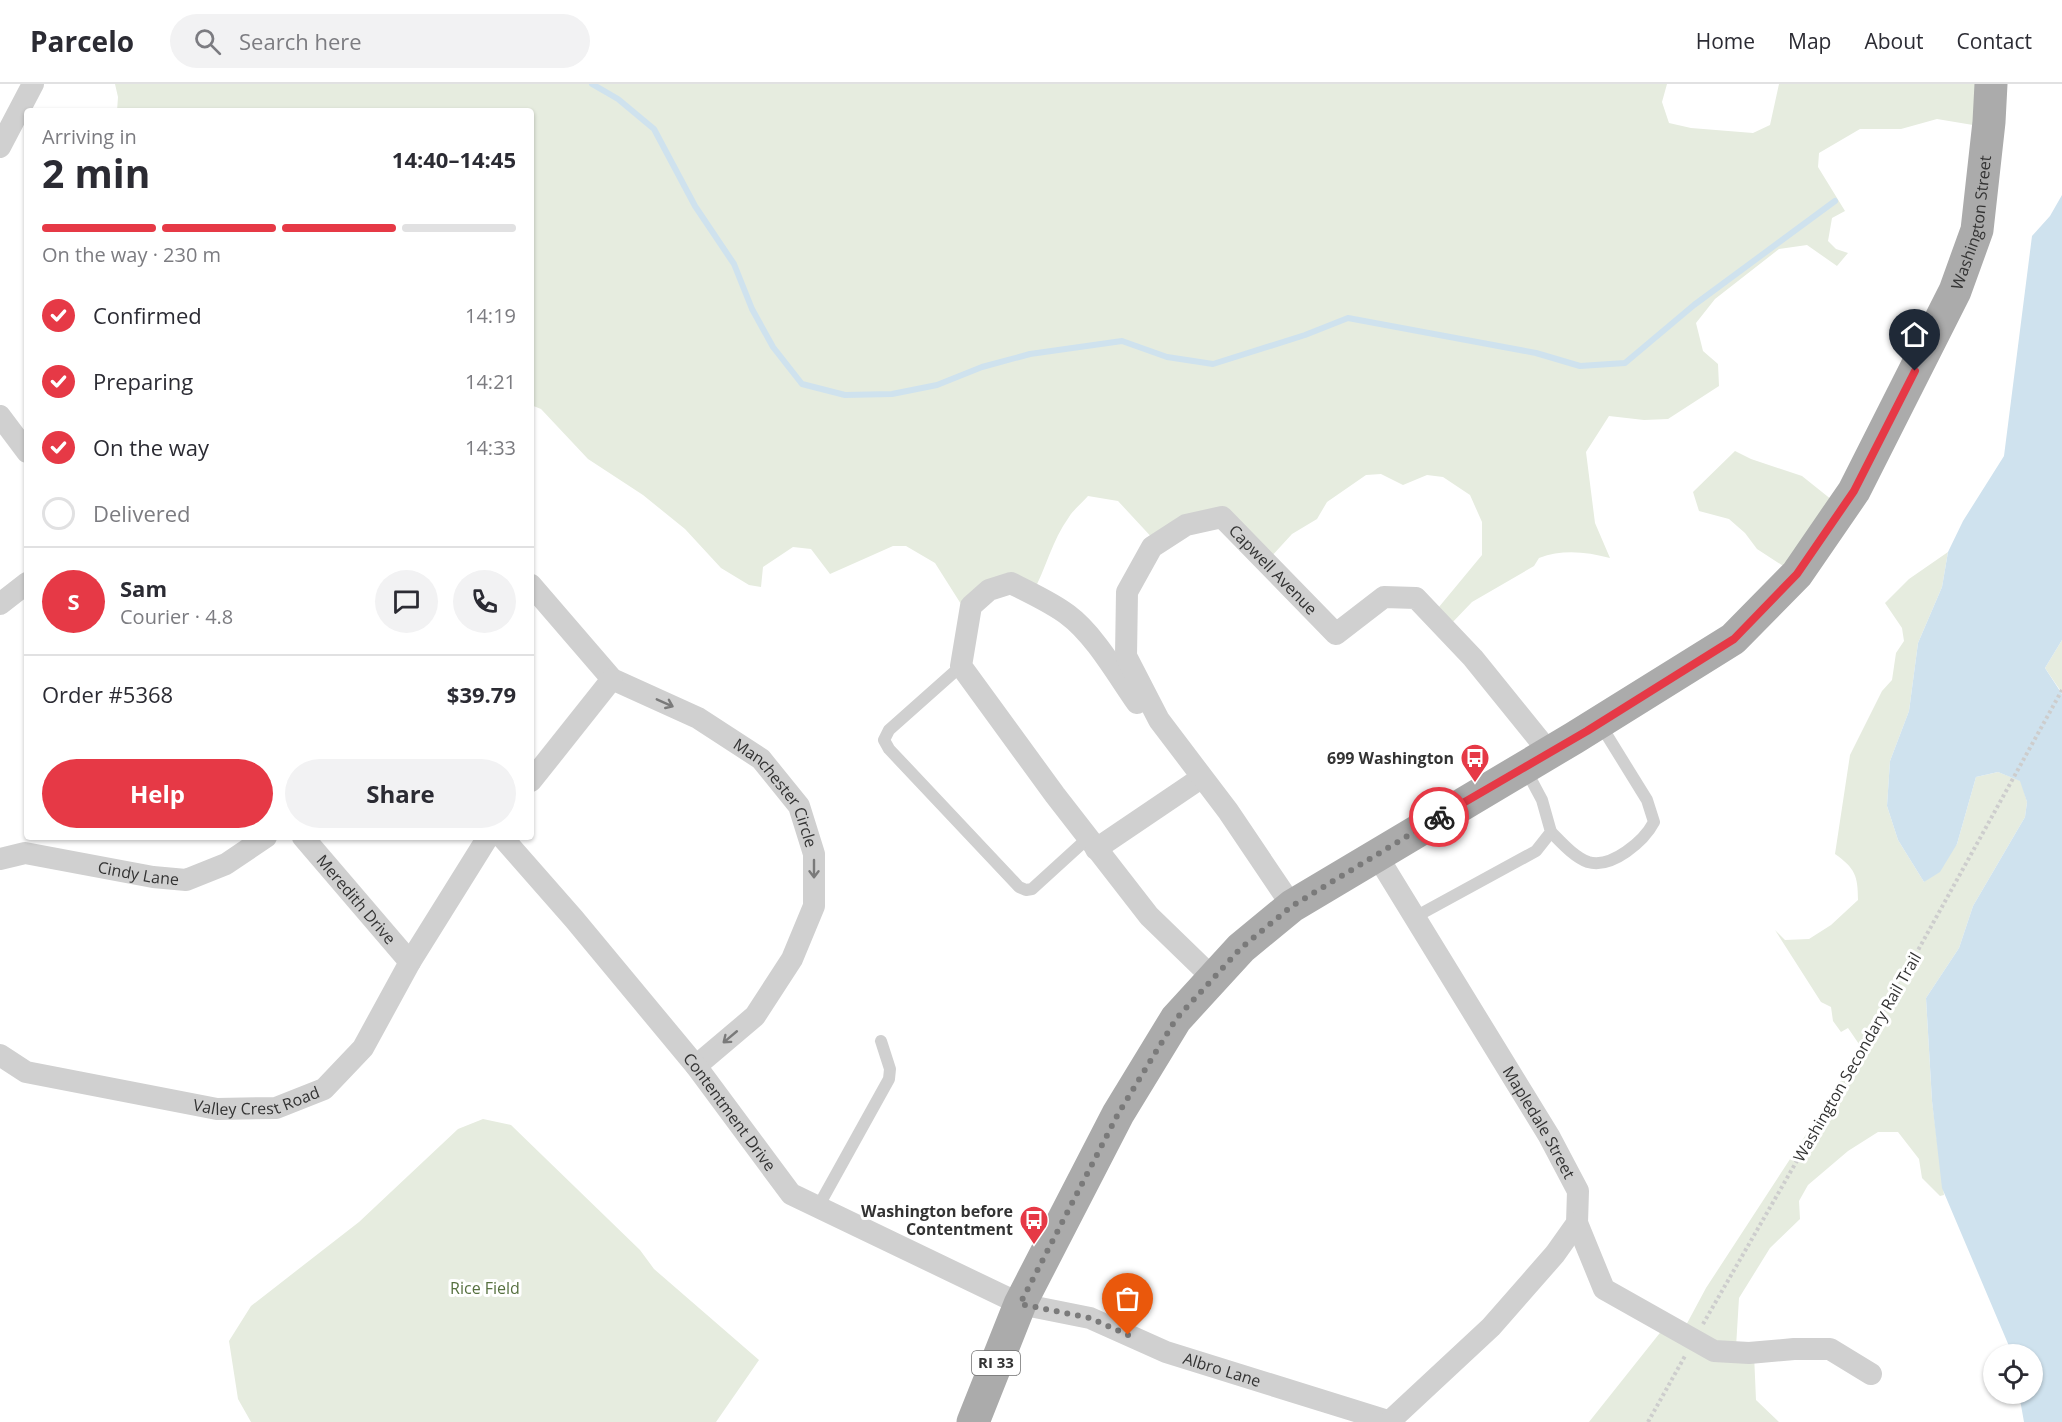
<!DOCTYPE html>
<meta charset="utf-8">
<style>
:root{--surface:#fff;--page:#f2f2f3;--text:#2b2b33;--muted:#7c7c81;--line:#e1e1e2;--accent:#e63946}
body{margin:0;font-family:"Open Sans",sans-serif;background:var(--page);color:var(--text);height:100vh;display:flex;flex-direction:column;font-size:22px;white-space:nowrap}
*{box-sizing:border-box;margin:0}
p{font-size:20px;color:var(--muted)}
.icon{flex:none;width:33px;height:33px;fill:none;stroke:currentColor;stroke-width:2;stroke-linecap:round;stroke-linejoin:round}
.map{position:relative;flex:1;overflow:hidden}
.panel{position:absolute;left:24px;top:24px;width:510px;height:732px;display:flex;flex-direction:column;background:var(--surface);border-radius:6px;box-shadow:0 2px 4px #0004}
.panel>*{flex:none}
.fabs{position:absolute;left:1983px;top:1260px;display:grid;gap:12px}
.fabs a{display:grid;place-items:center;width:60px;height:60px;border-radius:50%;background:var(--surface);box-shadow:0 2px 4px #0004;font-size:30px}
.pin{position:absolute;display:grid;place-items:center;width:51px;height:51px;color:#fff;margin:-62px -26px;border-radius:50% 50% 50% 0;rotate:-45deg;box-shadow:0 0 6px #0007}
.pin .icon{rotate:45deg}
.courier{position:absolute;display:grid;place-items:center;width:60px;height:60px;margin:-30px;border:4px solid #e63946;border-radius:50%;background:#fff;color:#222;box-shadow:0 2px 8px #0007}
.overview em{font-style:normal;font-weight:700}
.overview div{display:flex;flex-direction:column-reverse}
.overview{display:flex;align-items:center;justify-content:space-between;height:102px;padding:0 18px}
h1{font-size:39px;font-weight:700;line-height:45px}
.bar{display:grid;grid-template-columns:repeat(4,1fr);gap:9px 6px;align-content:center;height:72px;padding:0 18px}
.bar i{height:8px;border-radius:4px;background:var(--line)}
.bar .current{background:var(--accent)}
.bar p{grid-column:span 4}
.line{display:flex;align-items:center;gap:15px;padding:0 18px;border-top:2px solid var(--line)}
.line div{flex:1}
.round{display:grid;place-items:center;flex:none;width:63px;height:63px;border-radius:32px;background:var(--page)}
ol{padding:0 18px;list-style:none}
li{display:flex;align-items:center;gap:18px;height:66px}
li p{margin-inline-start:auto}
li .icon{padding:6px;border-radius:50%;background:var(--accent);color:#fff;stroke-width:4}
li:last-child{color:var(--muted)}
li i{width:33px;height:33px;border:3px solid var(--line);border-radius:50%}
.primary-button{display:flex;gap:12px;margin-top:auto;padding:12px 18px}
.primary-button a{flex:1;height:69px;border-radius:36px;background:var(--accent);color:#fff;font-size:24px;font-weight:700;line-height:69px;text-align:center}
.primary-button a+a{background:var(--page);color:var(--text)}
header{display:flex;align-items:center;gap:36px;box-sizing:border-box;height:84px;padding:0 30px;background:var(--surface);border-bottom:2px solid var(--line)}
header strong{font-size:28px}
nav{display:flex;gap:33px;margin-inline-start:auto;font-size:21px}
.search{width:420px;height:54px;background:var(--page);display:flex;align-items:center;gap:15px;box-sizing:border-box;padding:0 21px;border-radius:33px;color:var(--muted);font-size:22px}
.map>svg:first-child{display:block}
</style>
<header>
<strong>Parcelo</strong>
<div class="search"><svg class="icon" aria-label="search" viewBox="0 0 24 24"><circle cx="10" cy="10" r="6"/><path d="M15 15l6 6"/></svg>Search here</div>
<nav><a>Home</a><a>Map</a><a>About</a><a>Contact</a></nav>
</header>
<div class="map">
<svg width="2062" height="1338" viewBox="0 0 2062 1338">
<rect width="100%" height="100%" fill="#fff"/>
<!-- green -->
<g fill="#e6ecdf">
<path d="M115 0H1667L1662 18 1669 39 1691 44 1753 49 1770 41 1779 0H1990L1985 43 1937 35 1901 45H1860L1819 69 1818 83 1845 127 1832 134 1828 157 1836 165 1848 169 1837 182 1807 161 1779 165 1715 215 1696 239 1703 267 1718 280 1719 302 1668 335 1644 336 1609 332 1586 368 1595 439 1610 474C1586 468 1563 465 1539 474L1534 482 1472 518 1449 542 1434 529 1482 471V438L1470 411 1443 393 1427 391 1403 401 1381 390 1366 391 1327 418 1317 435 1292 450 1270 474 1221 432 1156 458 1118 417 1088 412C1082 419 1074 425 1069 433 1052 456 1046 485 1032 510L1010 505 983 518 973 539 935 479 906 462H893L830 490 811 465 793 463 763 483 761 503 749 501 721 484 685 445 643 411 588 375 541 325 531 321V27H117L118 13Z"/>
<path d="M1735 367 1751 375 1802 392 1837 420 1794 489 1757 465 1745 449 1729 435 1699 427 1693 408Z"/>
<path d="M1948 468 1942 503 1918 559 1909 627 1890 677 1887 722 1898 756 1924 798 1957 760 1976 693 1998 688 2021 697 2027 718 2025 733 1973 822 1959 864 1926 914 1932 1017 1944 1111 1940 1112 1922 1094 1919 1075 1898 1048H1878L1848 1067 1808 1101 1799 1117 1800 1135 1770 1164 1739 1214 1736 1263 1754 1270 1756 1316 1779 1338H1589L1663 1245H1684L1706 1204 1856 974 1861 963 1848 944 1841 948 1833 937 1831 923 1821 918 1775 846 1785 856 1809 855 1831 841 1858 816C1858 792 1855 784 1835 770L1850 671 1882 607 1892 596 1896 569 1904 557 1902 544 1885 519 1909 495Z"/>
<path d="M2062 556V609L2045 584Z"/>
<path d="M483 1035 511 1041 640 1166 654 1185 759 1276 716 1338H251L238 1315 229 1257 251 1222 359 1138 458 1045Z"/>
</g>
<!-- water -->
<path fill="#cfe2ee" d="M2062 111V556L2045 584 2062 610V1338H2024L2019 1310H2032V1270H2010L2009 1262 1942 1104 1932 1017 1926 914 1959 864 1973 822 2025 733 2027 718 2020 697 1998 688 1976 693 1957 760 1940 788 1924 798 1898 756 1887 722 1890 677 1909 627 1918 559 1942 503 1948 468 1963 437 2004 372 2032 152 2050 132Z"/>
<g fill="none" stroke-linecap="round" stroke-linejoin="round">
<!-- stream -->
<path stroke="#cfe2ee" stroke-width="6" d="M592 0 618 15 654 45 695 122 734 180 752 225 773 263 802 300 845 311 892 310 937 301 982 283 1030 270 1122 257 1167 273 1213 280 1305 251 1348 234 1536 269 1580 282 1625 279 1694 221 1835 117"/>
<!-- path -->
<g stroke="#cdcdcd" stroke-width="4" stroke-dasharray="3 3" stroke-linecap="butt">
<path d="M1703 1240 1917 868 2062 606"/>
<path d="M1648 1338 1685 1272"/>
</g>
<!-- service -->
<g stroke="#d0d0d0" stroke-width="12">
<path d="M961 582 889 646 884 656 889 665 1019 803 1026 806 1032 805 1088 754"/>
<path d="M1551 748C1561 758 1574 773 1588 778 1612 785 1644 757 1654 738L1647 716 1600 640"/>
<path d="M1415 833 1536 767 1551 748 1542 716 1526 686"/>
<path d="M818 1123 889 995 890 985 881 957"/>
</g>
<!-- minor -->
<g stroke="#d0d0d0" stroke-width="22">
<path d="M0 63 33 0"/>
<path d="M0 332 27 368"/>
<path id="s1" d="M531 501 612 595 698 634 761 675 799 722 814 770V822L792 875 755 932 696 982"/>
<path d="M0 520 27 499"/>
<path d="M1137 619C1118 592 1094 550 1068 531 1051 518 1030 509 1011 499L989 506 971 522 961 582 1055 711 1149 832 1214 895"/>
<path d="M531 697 612 595"/>
<path id="s2" d="M303 753 410 878"/>
<path id="s3" d="M502 753 574 835 696 982 791 1110 1020 1220 1090 1234 1166 1268 1391 1338"/>
<path d="M1096 765 1201 694"/>
<path id="s4" d="M1376 770 1549 1052 1578 1107 1577 1139 1555 1170 1491 1243 1390 1337"/>
<path id="s5" d="M0 775 25 769 153 793 186 796 226 780 266 753"/>
<path id="s6" d="M1292 822 1228 727 1159 636 1126 572 1127 508 1152 463 1186 441 1222 433 1336 550 1384 513 1416 514 1473 574 1549 668"/>
<path id="s7" d="M0 971 26 988 217 1025 276 1024 324 1005 363 964 410 878 488 753"/>
<path d="M1577 1139 1604 1205 1714 1267 1749 1269 1794 1265H1830L1871 1290"/>
</g>
<!-- primary -->
<path stroke="#ababab" stroke-width="33" id="s8" d="M973 1338 1020 1220 1118 1030 1176 935 1241 864 1292 822 1574 654 1733 555 1797 490 1854 407 1955 207 1977 146 1989 38 1991 0"/>
</g>
<!-- one-way arrows -->
<defs><path id="oneway-shaft" d="M-6 0H5M1.5-3L5.5 0L1.5 3" fill="none" stroke-width="1.6" stroke-linecap="round" stroke-linejoin="round" transform="scale(1.5)"/></defs>
<g stroke="#7a7a7a">
<use href="#oneway-shaft" transform="translate(665 619) rotate(24)"/>
<use href="#oneway-shaft" transform="translate(814 785) rotate(90)"/>
<use href="#oneway-shaft" transform="translate(730 953) rotate(140)"/>
</g>
<g fill="none" stroke-linecap="round" stroke-linejoin="round">
<!-- done -->
<path stroke="#7a7a7a" stroke-width="6" stroke-dasharray="0 10.8" d="M1128 1251 1090 1234 1020 1220 1118 1030 1176 935 1241 864 1292 822 1439 733"/>
<!-- route -->
<path stroke="#e63946" stroke-width="8" d="M1439 733 1587 647 1734 555 1797 490 1854 407 1915 287"/>
</g>
<!-- icons -->
<defs>
<g id="bus-pin" transform="scale(1.5)"><path d="M0 17L-7.5 6A9.5 9.5 0 1 1 7.5 6Z" fill="#e63946" stroke="#fff"/><path d="M-5-6H5V4H4V6H2V4H-2V6H-4V4H-5ZM-3.5-4V0h7V-4ZM-3.5 1.2v1.5H-2V1.2ZM2 1.2v1.5H3.5V1.2Z" fill="#fff"/></g>
</defs>
<g fill-rule="evenodd">
<use href="#bus-pin" x="1475" y="674"/>
<use href="#bus-pin" x="1034" y="1136"/>
</g>
<g text-anchor="middle" stroke-width="6" stroke-linejoin="round" paint-order="stroke">
<!-- shield labels -->
<rect fill="#fff" stroke="#707070" stroke-width="1.5" x="972" y="1267" width="48" height="24" rx="4.5"/>
<g font-size="15" font-weight="bold" fill="#333">
<text x="996" y="1284">RI 33</text>
</g>
<!-- street labels -->
<g font-size="16" fill="#333" stroke="#fff">
<text dy="6" stroke="none"><textPath href="#s8" startOffset="1617">Washington Street</textPath></text>
<text dy="6" stroke="none"><textPath href="#s6" startOffset="567">Capwell Avenue</textPath></text>
<text dy="6" stroke="none"><textPath href="#s1" startOffset="330">Manchester Circle</textPath></text>
<text dy="6" stroke="none"><textPath href="#s5" startOffset="141">Cindy Lane</textPath></text>
<text dy="6" stroke="none"><textPath href="#s2" startOffset="82">Meredith Drive</textPath></text>
<text transform="translate(1857 973) rotate(-60)" y="6">Washington Secondary Rail Trail</text>
<text dy="6" stroke="none"><textPath href="#s7" startOffset="266">Valley Crest Road</textPath></text>
<text dy="6" stroke="none"><textPath href="#s3" startOffset="357">Contentment Drive</textPath></text>
<text dy="6" stroke="none"><textPath href="#s4" startOffset="314">Mapledale Street</textPath></text>
<text dy="6" stroke="none"><textPath href="#s3" startOffset="927">Albro Lane</textPath></text>
</g>
<!-- poi labels -->
<g font-size="16" font-weight="bold" fill="#333" stroke="#fff" text-anchor="end">
<text x="1454" y="680">699 Washington</text>
<text x="1013" y="1133">Washington before<tspan x="1013" dy="18">Contentment</tspan></text>
</g>
<!-- park labels -->
<g font-size="16" fill="#56703f" stroke="#fff">
<text x="485" y="1210">Rice Field</text>
</g>
</g>
</svg>
<div class="fabs">
<a><svg class="icon" aria-label="locate" viewBox="0 0 24 24"><circle cx="12" cy="12" r="6"/><path d="M12 2v4M12 18v4M2 12h4M18 12h4"/></svg></a>
</div>
<div class="pin" style="left:1128px;top:1251px;background:#ea580c"><svg class="icon" aria-label="bag" viewBox="0 0 24 24"><path d="M5 8h14l-1 12H6zM9 8a3 3 0 0 1 6 0"/></svg></div>
<div class="pin" style="left:1915px;top:287px;background:#1f2937"><svg class="icon" aria-label="home" viewBox="0 0 24 24"><path d="M3 11l9-7 9 7M6 9v11h12V9"/></svg></div>
<div class="courier" style="left:1439px;top:733px"><svg class="icon" aria-label="bike" viewBox="0 0 24 24"><circle cx="6" cy="16" r="4"/><circle cx="18" cy="16" r="4"/><path d="M6 16l4-8h5l3 8M10 8l3 8H6M13 5h3"/></svg></div>
<section class="panel">
<div class="overview"><div><h1>2 min</h1><p>Arriving in</p></div><em>14:40–14:45</em></div>
<div class="bar"><i class="current"></i><i class="current"></i><i class="current"></i><i></i><p>On the way · 230 m</p></div>
<ol>
<li><svg class="icon" aria-label="check" viewBox="0 0 24 24"><path d="M5 12l5 5 9-10"/></svg>Confirmed<p>14:19</p></li>
<li><svg class="icon" aria-label="check" viewBox="0 0 24 24"><path d="M5 12l5 5 9-10"/></svg>Preparing<p>14:21</p></li>
<li><svg class="icon" aria-label="check" viewBox="0 0 24 24"><path d="M5 12l5 5 9-10"/></svg>On the way<p>14:33</p></li>
<li><i></i>Delivered</li>
</ol>
<div class="line" style="height:108px"><b class="round" style="background:var(--accent);color:#fff">S</b><div><b>Sam</b><p>Courier · 4.8</p></div><a class="round"><svg class="icon" aria-label="chat" viewBox="0 0 24 24"><path d="M4 5h16v11H9l-5 4z"/></svg></a><a class="round"><svg class="icon" aria-label="phone" viewBox="0 0 24 24"><path d="M5 4h4l2 5-3 2q2 4 5 5l2-3 5 2v4C11 20 4 13 5 4z"/></svg></a></div>
<div class="line" style="height:78px"><div>Order #5368</div><b>$39.79</b></div>
<div class="primary-button"><a>Help</a><a>Share</a></div>
</section>
</div>
